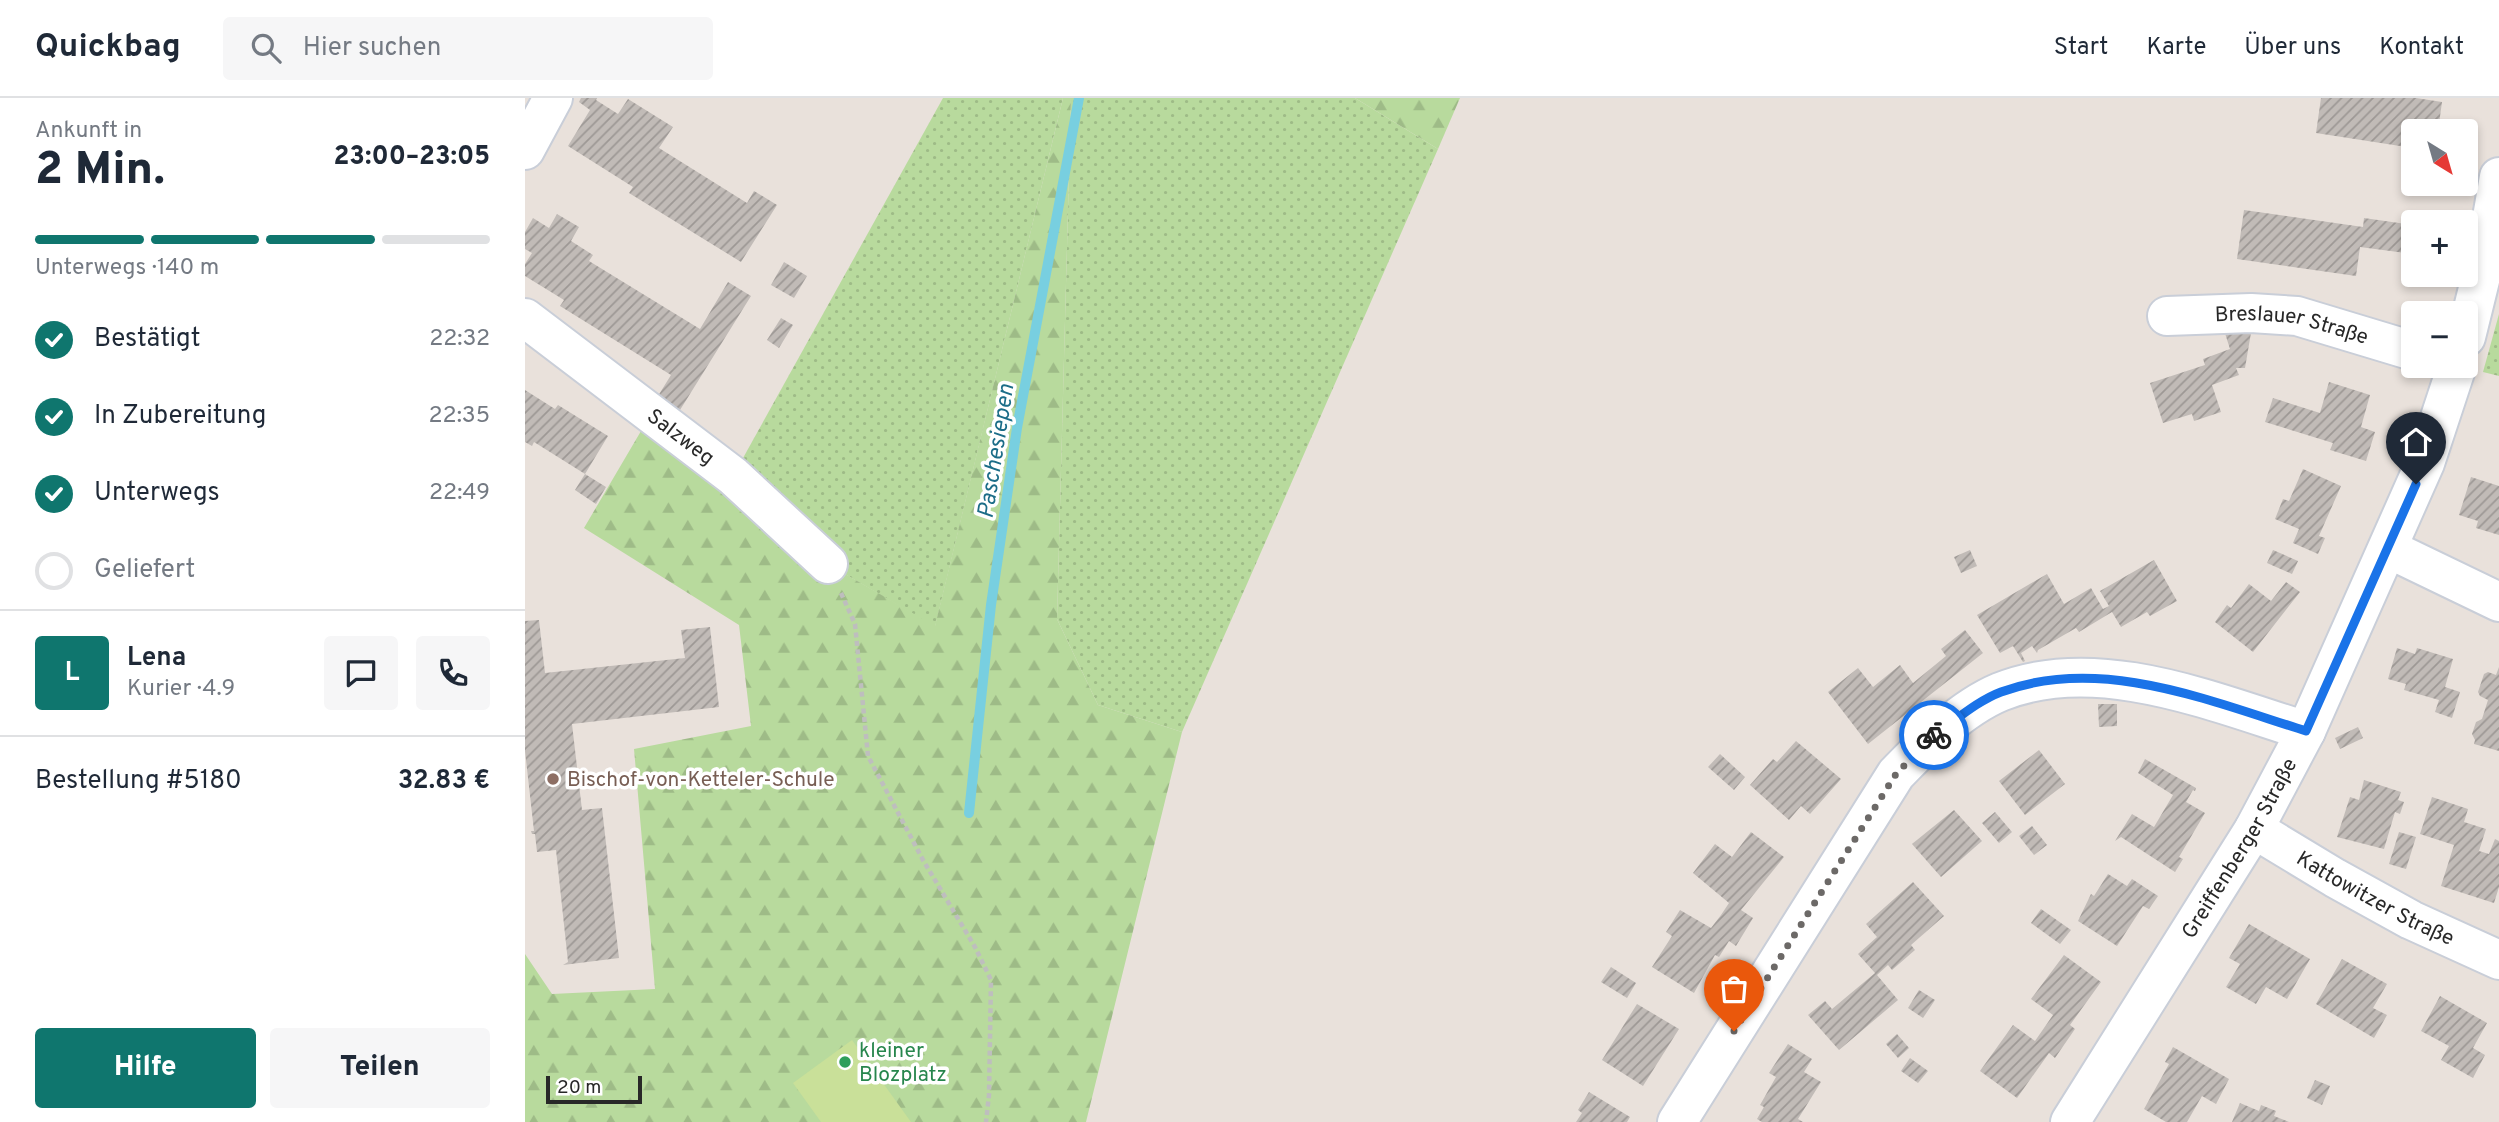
<!DOCTYPE html>
<html lang="de">
<meta charset="utf-8">
<style>
:root{--surface:#fff;--page:#f6f6f7;--text:#1f2937;--muted:#747a83;--line:#e0e1e3;--accent:#0f766e}
body{margin:0;font-family:Overpass,sans-serif;background:var(--page);color:var(--text);height:100vh;display:flex;flex-direction:column;font-size:26px;white-space:nowrap}
*{box-sizing:border-box;margin:0}
p{font-size:23px;color:var(--muted)}
.icon{flex:none;width:38px;height:38px;fill:none;stroke:currentColor;stroke-width:2;stroke-linecap:round;stroke-linejoin:round}
.map{position:relative;flex:1;overflow:hidden}
.side{display:flex;flex-direction:column;background:var(--surface);width:525px}
.side>*{flex:none}
.needle{width:46px;rotate:143deg}
.fabs{position:absolute;left:1876px;top:21px;display:grid;gap:14px}
.fabs a{display:grid;place-items:center;width:77px;height:77px;border-radius:7px;background:var(--surface);box-shadow:0 4px 10px #0003;font-size:35px}
.scale{position:absolute;left:21px;bottom:18px;width:96px;box-sizing:border-box;padding-left:7px;border:4px solid #282828;border-top:0;font-size:19px;line-height:24px;white-space:nowrap;color:#282828;-webkit-text-stroke:5px #fff;paint-order:stroke}
.pin{position:absolute;display:grid;place-items:center;width:60px;height:60px;color:#fff;margin:-72px -30px;border-radius:50% 50% 50% 0;rotate:-45deg;box-shadow:0 0 7px #0007}
.pin .icon{rotate:45deg}
.courier{position:absolute;display:grid;place-items:center;width:70px;height:70px;margin:-35px;border:5px solid #1a73e8;border-radius:50%;background:#fff;color:#222;box-shadow:0 2px 9px #0007}
.summary em{font-style:normal;font-weight:800}
.summary div{display:flex;flex-direction:column-reverse}
.summary{display:flex;align-items:center;justify-content:space-between;height:119px;padding:0 35px}
h1{font-size:46px;font-weight:800;line-height:52px}
.bar{display:grid;grid-template-columns:repeat(4,1fr);gap:10px 7px;align-content:center;height:84px;padding:0 35px}
.bar i{height:9px;border-radius:5px;background:var(--line)}
.bar .on{background:var(--accent)}
.bar p{grid-column:span 4}
.line{display:flex;align-items:center;gap:18px;padding:0 35px;border-top:2px solid var(--line)}
.line div{flex:1}
.round{display:grid;place-items:center;flex:none;width:74px;height:74px;border-radius:7px;background:var(--page)}
ol{padding:0 35px;list-style:none}
li{display:flex;align-items:center;gap:21px;height:77px}
li p{margin-inline-start:auto}
li .icon{padding:7px;border-radius:50%;background:var(--accent);color:#fff;stroke-width:4}
li:last-child{color:var(--muted)}
li i{width:38px;height:38px;border:4px solid var(--line);border-radius:50%}
.primary-button{display:flex;gap:14px;margin-top:auto;padding:14px 35px}
.primary-button a{flex:1;height:80px;border-radius:7px;background:var(--accent);color:#fff;font-size:28px;font-weight:800;line-height:80px;text-align:center}
.primary-button a+a{background:var(--page);color:var(--text)}
header{display:flex;align-items:center;gap:42px;box-sizing:border-box;height:98px;padding:0 35px;background:var(--surface);border-bottom:2px solid var(--line)}
header strong{font-size:33px}
nav{display:flex;gap:38px;margin-inline-start:auto;font-size:24px}
.search{width:490px;height:63px;background:var(--page);display:flex;align-items:center;gap:18px;box-sizing:border-box;padding:0 24px;border-radius:7px;color:var(--muted);font-size:26px}
main{display:flex;flex:1;min-height:0}
.map>svg:first-child{display:block}
</style>
<header>
<strong>Quickbag</strong>
<div class="search"><svg class="icon" aria-label="search" viewBox="0 0 24 24"><circle cx="10" cy="10" r="6"/><path d="M15 15l6 6"/></svg>Hier suchen</div>
<nav><a>Start</a><a>Karte</a><a>Über uns</a><a>Kontakt</a></nav>
</header>
<main>
<section class="side">
<div class="summary"><div><h1>2 Min.</h1><p>Ankunft in</p></div><em>23:00–23:05</em></div>
<div class="bar"><i class="on"></i><i class="on"></i><i class="on"></i><i></i><p>Unterwegs · 140 m</p></div>
<ol>
<li><svg class="icon" aria-label="check" viewBox="0 0 24 24"><path d="M5 12l5 5 9-10"/></svg>Bestätigt<p>22:32</p></li>
<li><svg class="icon" aria-label="check" viewBox="0 0 24 24"><path d="M5 12l5 5 9-10"/></svg>In Zubereitung<p>22:35</p></li>
<li><svg class="icon" aria-label="check" viewBox="0 0 24 24"><path d="M5 12l5 5 9-10"/></svg>Unterwegs<p>22:49</p></li>
<li><i></i>Geliefert</li>
</ol>
<div class="line" style="height:126px"><b class="round" style="background:var(--accent);color:#fff">L</b><div><b>Lena</b><p>Kurier · 4.9</p></div><a class="round"><svg class="icon" aria-label="chat" viewBox="0 0 24 24"><path d="M4 5h16v11H9l-5 4z"/></svg></a><a class="round"><svg class="icon" aria-label="phone" viewBox="0 0 24 24"><path d="M5 4h4l2 5-3 2q2 4 5 5l2-3 5 2v4C11 20 4 13 5 4z"/></svg></a></div>
<div class="line" style="height:91px"><div>Bestellung #5180</div><b>32.83 €</b></div>
<div class="primary-button"><a>Hilfe</a><a>Teilen</a></div>
</section>
<div class="map">
<svg width="1974" height="1024" viewBox="0 0 1974 1024">
<defs>
<pattern id="grass-dots" width="8" height="8" patternUnits="userSpaceOnUse" patternTransform="scale(1.75)"><rect width="8" height="8" fill="#b8da9d"/><path d="M2 2h.1M6 6h.1" fill="none" stroke="#9ebb87" stroke-width="1.8" stroke-linecap="round"/></pattern>
<pattern id="forest-firs" width="22" height="20" patternUnits="userSpaceOnUse" patternTransform="scale(1.75)"><rect width="22" height="20" fill="#b8da9d"/><path d="M5 1l3.5 6h-7zM16 11l3.5 6h-7z" fill="#9ebb87"/></pattern>
<pattern id="building-hatch" width="6" height="6" patternUnits="userSpaceOnUse" patternTransform="scale(1.75)"><rect width="6" height="6" fill="#c1bbb7"/><path d="M-1 1l2-2M0 6l6-6M5 7l2-2" fill="none" stroke="#9d9895"/></pattern>
</defs>
<rect width="100%" height="100%" fill="#e9e1db"/>
<!-- grass -->
<g fill="url(#grass-dots)">
<path d="M418 0H538L410 529 303 466 208 378Z"/>
<path d="M546 0H830L913 51 657 634 573 607 532 521Z"/>
<path d="M1974 216V278L1958 274Z"/>
</g>
<!-- forest -->
<g fill="url(#forest-firs)">
<path d="M538 0H546L532 521 573 607 657 634 561 1024H0V856L27 896 130 891 109 651 226 628 214 527 59 430 126 316 303 466 410 528Z"/>
<path d="M830 0H935L913 51Z"/>
</g>
<!-- pitch -->
<path fill="#c9e099" d="M327 942 386 1024H296L268 985Z"/>
<g fill="none" stroke-linecap="round" stroke-linejoin="round">
<!-- stream -->
<path stroke="#78cfe0" stroke-width="10" d="M444 715 466 507 492 330 554 0"/>
</g>
<!-- building -->
<g fill="url(#building-hatch)">
<path d="M56 0H72L71 2 93 16 103 1 148 29 134 50 222 105 229 93 252 107 216 164 104 95 108 89 43 48 65 12 54 4Z"/>
<path d="M1796 0H1891L1917 4 1913 33H1888V50L1791 35Z"/>
<path d="M1719 112 1838 129 1839 120 1888 127V156L1835 149 1831 178 1712 161Z"/>
<path d="M32 116 54 129 46 143 68 157 64 163 175 231 203 184 226 198 155 312 133 298 146 277 35 208 39 202 0 178V166L7 155 0 151V134L8 120 24 130Z"/>
<path d="M259 164 282 178 269 200 246 187Z"/>
<path d="M256 220 268 227 254 250 242 242Z"/>
<path d="M1698 229H1727L1720 270H1711L1714 277 1687 287 1696 314 1669 323 1667 316 1638 325 1625 285 1680 267 1678 261 1705 251Z"/>
<path d="M1804 284 1845 297 1836 329 1850 334 1841 363 1805 352 1808 345 1740 324 1748 300 1795 315Z"/>
<path d="M0 292 30 311 33 307 83 338 60 376 81 389 71 406 50 392 60 376 9 344 7 348 0 344Z"/>
<path d="M1778 371 1816 388 1794 438 1800 440 1793 456 1768 445 1774 431 1750 421 1758 401 1764 403Z"/>
<path d="M1946 379 1974 388V437L1951 430 1953 423 1934 417Z"/>
<path d="M1445 452 1452 468 1436 475 1429 459Z"/>
<path d="M1748 452 1773 463 1767 476 1742 465Z"/>
<path d="M1629 462 1652 503 1625 518 1622 514 1596 529 1587 514 1554 534 1551 530 1513 552 1512 555 1507 548 1496 555 1500 563 1498 564 1488 548 1475 555 1452 517 1522 476 1539 506 1566 490 1578 511 1584 508 1575 493Z"/>
<path d="M1761 484 1775 494 1728 554 1690 524 1702 507 1706 510 1724 486 1746 503Z"/>
<path d="M14 522 20 575 160 560 156 532 185 529 194 609 47 626 57 712 77 710 94 860 38 867 43 864 31 752 12 754 10 736H7L6 733H9L0 653V523Z"/>
<path d="M1440 532 1458 555 1343 646 1303 594 1333 570 1348 589 1375 567 1388 585 1421 558 1416 551Z"/>
<path d="M1872 550 1890 556 1892 550 1928 561 1920 589 1935 594 1927 620 1910 614 1914 602 1879 592 1881 586 1863 581Z"/>
<path d="M1974 569V653L1949 646 1950 642 1947 636 1951 624 1957 621 1963 602 1955 598 1953 594 1959 576 1963 574 1971 577Z"/>
<path d="M1573 606H1592V628L1574 629Z"/>
<path d="M1833 629 1838 640 1815 651 1810 640Z"/>
<path d="M1271 643 1316 681 1285 716 1276 708 1264 722 1225 687 1248 661 1252 664Z"/>
<path d="M1514 652 1540 686 1500 717 1474 683Z"/>
<path d="M1195 656 1220 679 1209 692 1183 669Z"/>
<path d="M1620 661 1671 690 1670 693 1668 692 1661 704 1680 715 1654 759 1658 761 1650 774 1596 739 1590 743 1607 716 1629 729 1648 697 1613 675Z"/>
<path d="M1839 682 1876 694 1873 702 1879 704 1875 716 1870 714 1859 751 1812 739 1825 699 1834 702Z"/>
<path d="M1907 699 1943 711 1939 724 1961 731 1954 753 1964 756 1970 741 1974 743V789L1969 805 1916 788 1929 747 1895 736Z"/>
<path d="M1429 712 1457 743 1416 779 1387 746Z"/>
<path d="M1470 714 1487 734 1474 745 1457 725Z"/>
<path d="M1507 728 1522 747 1509 757 1494 738Z"/>
<path d="M1226 734 1259 759 1216 812 1228 820 1211 848 1204 843 1194 859 1190 857 1169 895 1127 869 1147 838 1141 834 1155 812 1186 830 1196 817 1204 805 1168 775 1190 746 1207 759Z"/>
<path d="M1874 734 1891 739 1881 771 1864 766Z"/>
<path d="M1583 776 1602 788 1607 781 1633 798 1624 811 1618 808 1592 848 1553 823 1566 796 1569 798Z"/>
<path d="M1388 784 1419 818 1386 847 1390 852 1367 872 1363 867 1352 877 1373 902 1314 952 1283 917 1300 903 1307 911 1350 875 1333 856 1352 839 1341 826Z"/>
<path d="M1516 811 1546 832 1535 846 1506 825Z"/>
<path d="M1724 826 1785 861 1762 901 1741 889 1731 906 1701 889 1715 866 1704 860Z"/>
<path d="M1539 857 1576 884 1545 927 1550 931 1530 960 1524 955 1492 1000 1455 973 1488 927 1510 943 1528 917 1506 901Z"/>
<path d="M1817 861 1862 886 1848 910 1862 917 1849 940 1791 906Z"/>
<path d="M1086 869 1111 885 1102 900 1076 884Z"/>
<path d="M1394 892 1410 902 1398 920 1383 910Z"/>
<path d="M1915 898 1962 925 1948 950 1960 957 1948 980 1916 962 1924 948 1896 933Z"/>
<path d="M1112 906 1154 931 1118 988 1077 962Z"/>
<path d="M1372 936 1384 950 1373 960 1361 946Z"/>
<path d="M1263 946 1287 961 1279 974 1296 984 1273 1021 1278 1024H1237L1232 1021 1239 1009 1235 1007 1251 979 1244 975Z"/>
<path d="M1648 949 1704 981 1691 1006 1677 998 1662 1024H1641L1619 1011 1644 966 1640 964Z"/>
<path d="M1385 960 1403 973 1393 985 1376 973Z"/>
<path d="M1790 982 1805 988 1797 1007 1782 1000Z"/>
<path d="M1064 994 1105 1019 1102 1024H1051L1057 1015 1053 1012Z"/>
<path d="M1715 1005 1734 1013 1736 1007 1751 1013 1749 1018 1764 1024H1707Z"/>
</g>
<g fill="none" stroke-linecap="round" stroke-linejoin="round">
<!-- street casing -->
<g stroke="#c9ced8" stroke-width="42">
<g id="street">
<path d="M0 52 28 0"/>
<path id="s1" d="M1642 218 1726 215 1772 218 1888 253"/>
<path id="s2" d="M0 220 208 378 303 466"/>
<path d="M1941 239 1959 166 1974 79"/>
<path d="M1864 451 1974 504"/>
<path id="s3" d="M1729 731 1810 780 1886 822 1974 862"/>
<path d="M1152 1024 1371 676C1399 647 1437 610 1475 594 1572 555 1688 604 1781 633"/>
<path id="s4" d="M1545 1024 1729 731 1781 633 1900 365 1932 268"/>
</g>
</g>
<!-- path -->
<path stroke="#bebebe" stroke-width="4.5" stroke-dasharray="5 3.5" stroke-linecap="butt" d="M316 495 330 526 343 658 398 762 450 849 466 882 464 997 461 1024"/>
<!-- street -->
<use href="#street" stroke="#fff" stroke-width="38"/>
</g>
<g fill="none" stroke-linecap="round" stroke-linejoin="round">
<!-- done -->
<path stroke="#6c6967" stroke-width="7" stroke-dasharray="0 12.6" d="M1209 933 1371 676 1409 637"/>
<!-- route -->
<path stroke="#1a73e8" stroke-width="9" d="M1409 637C1430 623 1452 603 1476 594 1576 557 1685 603 1781 633L1891 386"/>
</g>
<!-- markers -->
<circle fill="#8d6e63" stroke="#fff" stroke-width="2.5" cx="28" cy="681" r="7"/>
<circle fill="#2e9e5b" stroke="#fff" stroke-width="2.5" cx="320" cy="964" r="7"/>
<g text-anchor="middle" stroke-width="7" stroke-linejoin="round" paint-order="stroke">
<!-- street labels -->
<g font-size="21" fill="#282828" stroke="#fff">
<text dy="7" stroke="none"><textPath href="#s1" startOffset="126">Breslauer Straße</textPath></text>
<text dy="7" stroke="none"><textPath href="#s2" startOffset="196">Salzweg</textPath></text>
<text dy="7" stroke="none"><textPath href="#s4" startOffset="322">Greiffenberger Straße</textPath></text>
<text dy="7" stroke="none"><textPath href="#s3" startOffset="140">Kattowitzer Straße</textPath></text>
</g>
<!-- education labels -->
<g font-size="21" fill="#785e54" stroke="#fff" text-anchor="start">
<text x="42" y="688">Bischof-von-Ketteler-Schule</text>
</g>
<!-- leisure labels -->
<g font-size="21" fill="#27864d" stroke="#fff" text-anchor="start">
<text x="334" y="959">kleiner<tspan x="334" dy="24">Blozplatz</tspan></text>
</g>
<!-- water labels -->
<g font-size="23" font-style="italic" fill="#1c6d88" stroke="#fff">
<text transform="translate(470 353) rotate(-81)" y="8">Paschesiepen</text>
</g>
</g>
</svg>
<div class="fabs">
<a><svg class="needle" viewBox="-14 -14 28 28"><path d="M0-13l5 13h-10z" fill="#e53935"/><path d="M0 13l5-13h-10z" fill="#747a83"/></svg></a>
<a>+</a>
<a>−</a>
</div>
<div class="scale">20 m</div>
<div class="pin" style="left:1209px;top:933px;background:#ea580c"><svg class="icon" aria-label="bag" viewBox="0 0 24 24"><path d="M5 8h14l-1 12H6zM9 8a3 3 0 0 1 6 0"/></svg></div>
<div class="pin" style="left:1891px;top:386px;background:#1f2937"><svg class="icon" aria-label="home" viewBox="0 0 24 24"><path d="M3 11l9-7 9 7M6 9v11h12V9"/></svg></div>
<div class="courier" style="left:1409px;top:637px"><svg class="icon" aria-label="bike" viewBox="0 0 24 24"><circle cx="6" cy="16" r="4"/><circle cx="18" cy="16" r="4"/><path d="M6 16l4-8h5l3 8M10 8l3 8H6M13 5h3"/></svg></div>
</div>
</main>
